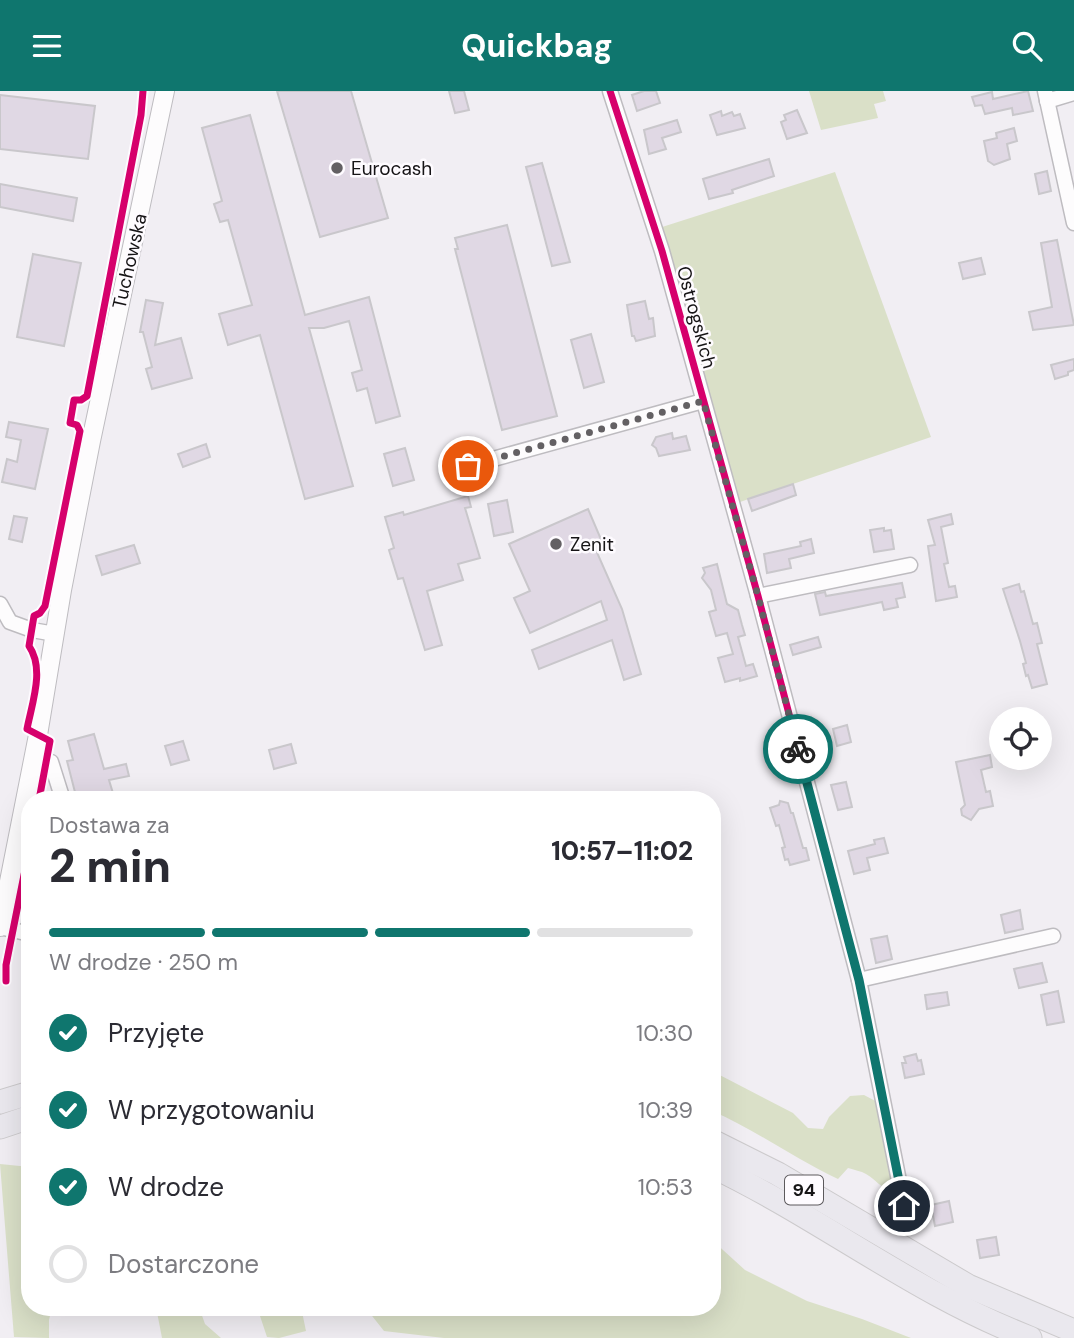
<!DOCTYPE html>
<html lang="pl">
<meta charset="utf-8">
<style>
:root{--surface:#fff;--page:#f2f2f3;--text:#2b2b33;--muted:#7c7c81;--line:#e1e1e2;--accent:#0f766e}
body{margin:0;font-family:"DM Sans",sans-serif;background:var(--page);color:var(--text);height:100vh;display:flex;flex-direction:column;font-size:26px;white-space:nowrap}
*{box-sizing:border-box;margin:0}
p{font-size:23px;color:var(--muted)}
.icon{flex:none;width:38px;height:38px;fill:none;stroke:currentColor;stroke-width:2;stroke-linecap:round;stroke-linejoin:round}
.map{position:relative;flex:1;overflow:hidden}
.drawer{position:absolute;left:21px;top:700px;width:700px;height:525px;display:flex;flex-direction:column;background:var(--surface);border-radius:28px;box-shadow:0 7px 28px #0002}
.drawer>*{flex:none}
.tools{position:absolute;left:989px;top:616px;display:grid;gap:14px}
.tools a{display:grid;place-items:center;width:63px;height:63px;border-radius:50%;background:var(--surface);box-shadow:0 7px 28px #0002;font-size:35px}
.pin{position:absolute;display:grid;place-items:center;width:60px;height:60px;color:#fff;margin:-30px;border:4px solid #fff;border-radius:50%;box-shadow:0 2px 7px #0007}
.courier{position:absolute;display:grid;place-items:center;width:70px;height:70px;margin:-35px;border:5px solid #0f766e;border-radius:50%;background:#fff;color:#222;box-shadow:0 2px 9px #0007}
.head em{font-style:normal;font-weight:800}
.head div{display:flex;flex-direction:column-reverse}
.head{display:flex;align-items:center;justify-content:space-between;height:119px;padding:0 28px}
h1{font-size:46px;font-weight:800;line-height:52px}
.bar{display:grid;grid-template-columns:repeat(4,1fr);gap:10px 7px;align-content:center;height:84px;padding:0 28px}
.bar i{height:9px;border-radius:5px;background:var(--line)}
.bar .on{background:var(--accent)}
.bar p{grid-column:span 4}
ol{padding:0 28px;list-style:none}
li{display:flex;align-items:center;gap:21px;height:77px}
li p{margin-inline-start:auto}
li .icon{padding:7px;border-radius:50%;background:var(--accent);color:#fff;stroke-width:4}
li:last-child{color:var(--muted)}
li i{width:38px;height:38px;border:4px solid var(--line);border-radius:50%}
header{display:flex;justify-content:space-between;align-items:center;height:91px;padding:0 28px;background:var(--accent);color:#fff;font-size:32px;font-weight:800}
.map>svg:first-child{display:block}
</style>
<header><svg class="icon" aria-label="menu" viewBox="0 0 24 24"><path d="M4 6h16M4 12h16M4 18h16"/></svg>Quickbag<svg class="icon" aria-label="search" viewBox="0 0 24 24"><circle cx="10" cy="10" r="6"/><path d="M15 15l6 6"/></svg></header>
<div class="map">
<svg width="1074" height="1247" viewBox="0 0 1074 1247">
<rect width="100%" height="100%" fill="#f1eef3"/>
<!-- green -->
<g fill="#dae0c8">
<path d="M809 0H883L886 10 874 13 878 27 821 39Z"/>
<path d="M835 81 931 346 740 411 659 137Z"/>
<path d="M712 980 793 1022 808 1037 823 1038 829 1026 850 1005 864 1004 883 1014 899 1096C879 1100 880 1091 866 1083 861 1080 854 1079 848 1077L838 1088C795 1068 756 1039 712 1020Z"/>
<path d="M0 1073 30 1076V1216H52L49 1229V1247L14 1246Z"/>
<path d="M712 1149 745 1179 807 1210 862 1228 911 1247H444L384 1240 365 1216H712Z"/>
<path d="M156 1216H199L205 1233 221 1247H162Z"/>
<path d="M257 1216H301L306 1240 279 1247 267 1246Z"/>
</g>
<!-- building -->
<g fill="#e0d8e4" stroke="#c9c7cb" stroke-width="2">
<path d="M277 0H351L388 127 320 146Z"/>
<path d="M449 0H464L469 19 455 22Z"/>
<path d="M644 0H656L660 12 637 20 632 4Z"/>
<path d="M1028 0 1033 20 1013 24 1012 17 985 23 982 14 975 15 972 6 992 1 993 8Z"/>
<path d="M0 4 95 15 88 68 0 58Z"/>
<path d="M797 19 807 42 787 48 781 31 786 29 784 24Z"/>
<path d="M721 20 722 25 732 21 734 25 740 23 745 37 717 44 710 24Z"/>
<path d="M250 24 305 224 369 206 400 325 376 332 367 297 357 300 352 282 362 279 349 230 324 237H309L353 395 305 408 260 244 228 254 219 223 252 214 228 129 220 131 214 113 222 110 202 37Z"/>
<path d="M677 29 681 41 662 47 666 58 649 63 644 39Z"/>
<path d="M1014 37 1017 50 1007 53 1010 68 994 74 988 70 984 50 997 47 996 42Z"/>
<path d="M769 68 774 85 732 99 733 102 709 108 703 88Z"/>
<path d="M542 72 570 171 552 175 526 76Z"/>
<path d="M1047 80 1051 100 1039 103 1035 83Z"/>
<path d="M0 93 77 107 73 130 0 116Z"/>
<path d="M507 134 557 325 502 339 455 158H458L455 147Z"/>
<path d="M1057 149 1074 234 1033 239 1029 221 1052 216 1041 152Z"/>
<path d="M33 163 81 172 64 255 17 246Z"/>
<path d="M981 167 985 183 963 188 959 172Z"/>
<path d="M146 209 163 212 155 254 181 247 192 287 152 298 146 278 152 276 143 241H140Z"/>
<path d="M645 210 649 228 653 227 655 245 636 250 634 245H632L627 214Z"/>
<path d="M591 243 604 291 584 297 571 249Z"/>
<path d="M1074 268V279L1068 281V284L1055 288 1051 274Z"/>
<path d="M9 331 48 338 35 398 2 391 7 368 17 371 21 349 6 346Z"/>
<path d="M672 342 673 348 686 345 690 359 659 365 656 357 652 354 656 346Z"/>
<path d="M206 353 210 366 183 376 178 363Z"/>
<path d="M405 357 414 389 393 395 384 363Z"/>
<path d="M793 393 796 404 752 420 748 408Z"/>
<path d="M468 405 471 416 465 417 480 467 458 473 463 489 427 500 442 554 425 559 403 487 398 488 389 459 394 457 385 426 403 421 404 424Z"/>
<path d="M507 409 513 441 494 445 488 413Z"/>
<path d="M588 418 603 453 595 457 622 518 641 583 624 589 612 549 539 578 532 559 607 529 601 510 530 542 514 507 530 500 509 453Z"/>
<path d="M951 423 953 433 941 436 948 472 944 473 949 496 955 495 957 506 936 510 928 455 935 454 928 429Z"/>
<path d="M14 425 27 427 22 451 9 448Z"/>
<path d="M884 437V440L891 439 894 458 874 461 870 439Z"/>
<path d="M811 448 814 462 789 468 791 477 767 482 764 463 801 455 800 451Z"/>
<path d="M134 454 140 472 102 484 96 465Z"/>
<path d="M717 473 727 513 738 519 742 534 745 544 738 546 746 575 753 573 757 585 740 590V587L725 591 718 567 733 563 727 542 716 545 709 521 716 519 711 499 702 487 705 482 703 477Z"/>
<path d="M902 492 905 506 896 508 898 516 884 519 882 511 820 524 815 503 825 501 826 505Z"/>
<path d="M1019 493 1021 501 1024 500 1033 533 1037 532 1042 552 1037 553 1047 593 1032 597 1028 584 1026 585 1023 573 1026 572 1020 550 1003 498Z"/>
<path d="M818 546 821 556 793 564 790 554Z"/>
<path d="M847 634 851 651 837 655 833 638Z"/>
<path d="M94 643 104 678 126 673 129 685 109 689 115 709H77L67 670 73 669 68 650Z"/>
<path d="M183 650 189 669 171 674 165 655Z"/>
<path d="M291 653 296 672 274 678 269 659Z"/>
<path d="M990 664 992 676 981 679 986 701 990 700 993 715 979 718 971 729 962 724 961 718 965 714 956 671Z"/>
<path d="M846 691 852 716 838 719 831 694Z"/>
<path d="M780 710 788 712 791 722H793L803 757H806L809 769 790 774 788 768 785 769 782 757 785 756 779 734 776 735 770 717 779 714Z"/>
<path d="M884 747 888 762 867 767 870 779 854 783 848 760 875 753 874 749Z"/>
<path d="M1020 819 1023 838 1005 842 1001 824Z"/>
<path d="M887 845 892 868 876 872 871 848Z"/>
<path d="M1042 872 1047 891 1019 897 1014 878Z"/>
<path d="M1058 900 1064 931 1047 934 1041 904Z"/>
<path d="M947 901 949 914 927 918 925 904Z"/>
<path d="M916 963 918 970 921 969 924 983 905 987 902 972H906L904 966Z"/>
<path d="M949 1110 953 1131 935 1135 931 1114Z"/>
<path d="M996 1146 999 1164 980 1167 977 1149Z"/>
</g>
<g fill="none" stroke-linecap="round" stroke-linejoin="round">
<!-- minor casing -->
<g stroke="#bebcc0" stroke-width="17">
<g id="minor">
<path d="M610 0 662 160 758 505 859 889 904 1115"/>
<path d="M1045 0 1074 132"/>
<path d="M1047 10 1074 2"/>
<path d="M468 375 703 310"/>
<path d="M758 505 910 474"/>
<path d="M0 513 10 531 32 539 55 543"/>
<path d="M34 668 51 671 63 709"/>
<path d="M0 836 30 843"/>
<path d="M859 889 1053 845"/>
</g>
</g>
<!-- tertiary casing -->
<g stroke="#bebcc0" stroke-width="20">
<path id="tertiary" d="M0 836 38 644 62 499 91 350 165 0"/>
</g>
<!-- primary casing -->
<g stroke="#cccacc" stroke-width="25">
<g id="primary">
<path d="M0 1011 30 1002"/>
<path d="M0 1036 30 1026"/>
<path d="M712 1050 778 1083 968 1195 1074 1240"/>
<path d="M712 1075C821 1127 917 1204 1030 1247"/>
</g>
</g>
<!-- minor -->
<use href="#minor" stroke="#fdfcfd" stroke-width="14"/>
<!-- tertiary -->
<use href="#tertiary" stroke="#fdfcfd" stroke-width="18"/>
<!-- primary -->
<use href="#primary" stroke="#eae8ee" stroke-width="23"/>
<!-- cycleway casing -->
<g stroke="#fefbff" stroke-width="11">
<g id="cycleway">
<path d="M610 0 662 160 758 505 859 889 904 1115"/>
<path d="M39 709 50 650 27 638C32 612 45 578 29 555L34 525 40 522 45 515 80 340 77 334 70 332 74 309H81L87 305 141 24 143 0"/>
<path d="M6 890V874L30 754"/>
</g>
</g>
<!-- cycleway -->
<use href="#cycleway" stroke="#d6006c" stroke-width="7"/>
</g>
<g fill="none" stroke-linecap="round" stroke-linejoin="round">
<!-- done -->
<path stroke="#636063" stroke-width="7" stroke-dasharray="0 12.6" d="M468 375 703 310 758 505 798 658"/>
<!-- route -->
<path stroke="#0f766e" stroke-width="9" d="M798 658 859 889 904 1115"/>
</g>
<!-- markers -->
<g fill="#636063" stroke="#fefbff" stroke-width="2.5">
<circle cx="337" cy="77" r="7"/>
<circle cx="556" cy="453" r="7"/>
</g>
<g text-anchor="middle" stroke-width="5" stroke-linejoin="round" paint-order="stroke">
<!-- shield labels -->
<rect fill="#fefbff" stroke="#5c595c" stroke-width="2" x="785" y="1084.5" width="38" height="29" rx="5"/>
<g font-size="18" font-weight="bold" fill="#161416">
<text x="804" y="1105">94</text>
</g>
<!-- poi labels -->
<g font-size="19" fill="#161416" stroke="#fefbff" text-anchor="start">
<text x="351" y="84">Eurocash</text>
<text x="570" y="460">Zenit</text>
</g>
<!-- street labels -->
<g font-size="19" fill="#161416" stroke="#fefbff">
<text transform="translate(129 170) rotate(-77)" y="7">Tuchowska</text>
<text transform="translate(697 226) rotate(75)" y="7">Ostrogskich</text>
</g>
</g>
</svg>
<div class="tools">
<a><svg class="icon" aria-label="locate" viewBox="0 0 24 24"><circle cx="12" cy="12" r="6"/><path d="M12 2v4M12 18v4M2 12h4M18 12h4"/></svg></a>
</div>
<div class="pin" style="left:468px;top:375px;background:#ea580c"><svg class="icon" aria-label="bag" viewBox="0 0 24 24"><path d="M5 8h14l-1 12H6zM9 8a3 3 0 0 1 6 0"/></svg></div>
<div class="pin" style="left:904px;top:1115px;background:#1f2937"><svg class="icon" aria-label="home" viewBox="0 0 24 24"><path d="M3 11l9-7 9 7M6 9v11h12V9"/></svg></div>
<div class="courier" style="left:798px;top:658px"><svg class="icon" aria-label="bike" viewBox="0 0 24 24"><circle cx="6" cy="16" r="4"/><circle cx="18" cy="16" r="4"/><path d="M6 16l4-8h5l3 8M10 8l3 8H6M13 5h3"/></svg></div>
<section class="drawer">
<div class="head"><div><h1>2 min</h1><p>Dostawa za</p></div><em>10:57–11:02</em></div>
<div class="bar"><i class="on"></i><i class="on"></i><i class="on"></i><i></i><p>W drodze · 250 m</p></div>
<ol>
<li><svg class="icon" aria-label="check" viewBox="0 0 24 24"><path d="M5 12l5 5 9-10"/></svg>Przyjęte<p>10:30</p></li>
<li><svg class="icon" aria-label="check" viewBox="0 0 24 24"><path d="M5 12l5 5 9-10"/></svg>W przygotowaniu<p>10:39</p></li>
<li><svg class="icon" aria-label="check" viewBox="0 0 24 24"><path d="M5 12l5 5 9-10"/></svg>W drodze<p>10:53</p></li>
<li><i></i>Dostarczone</li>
</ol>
</section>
</div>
